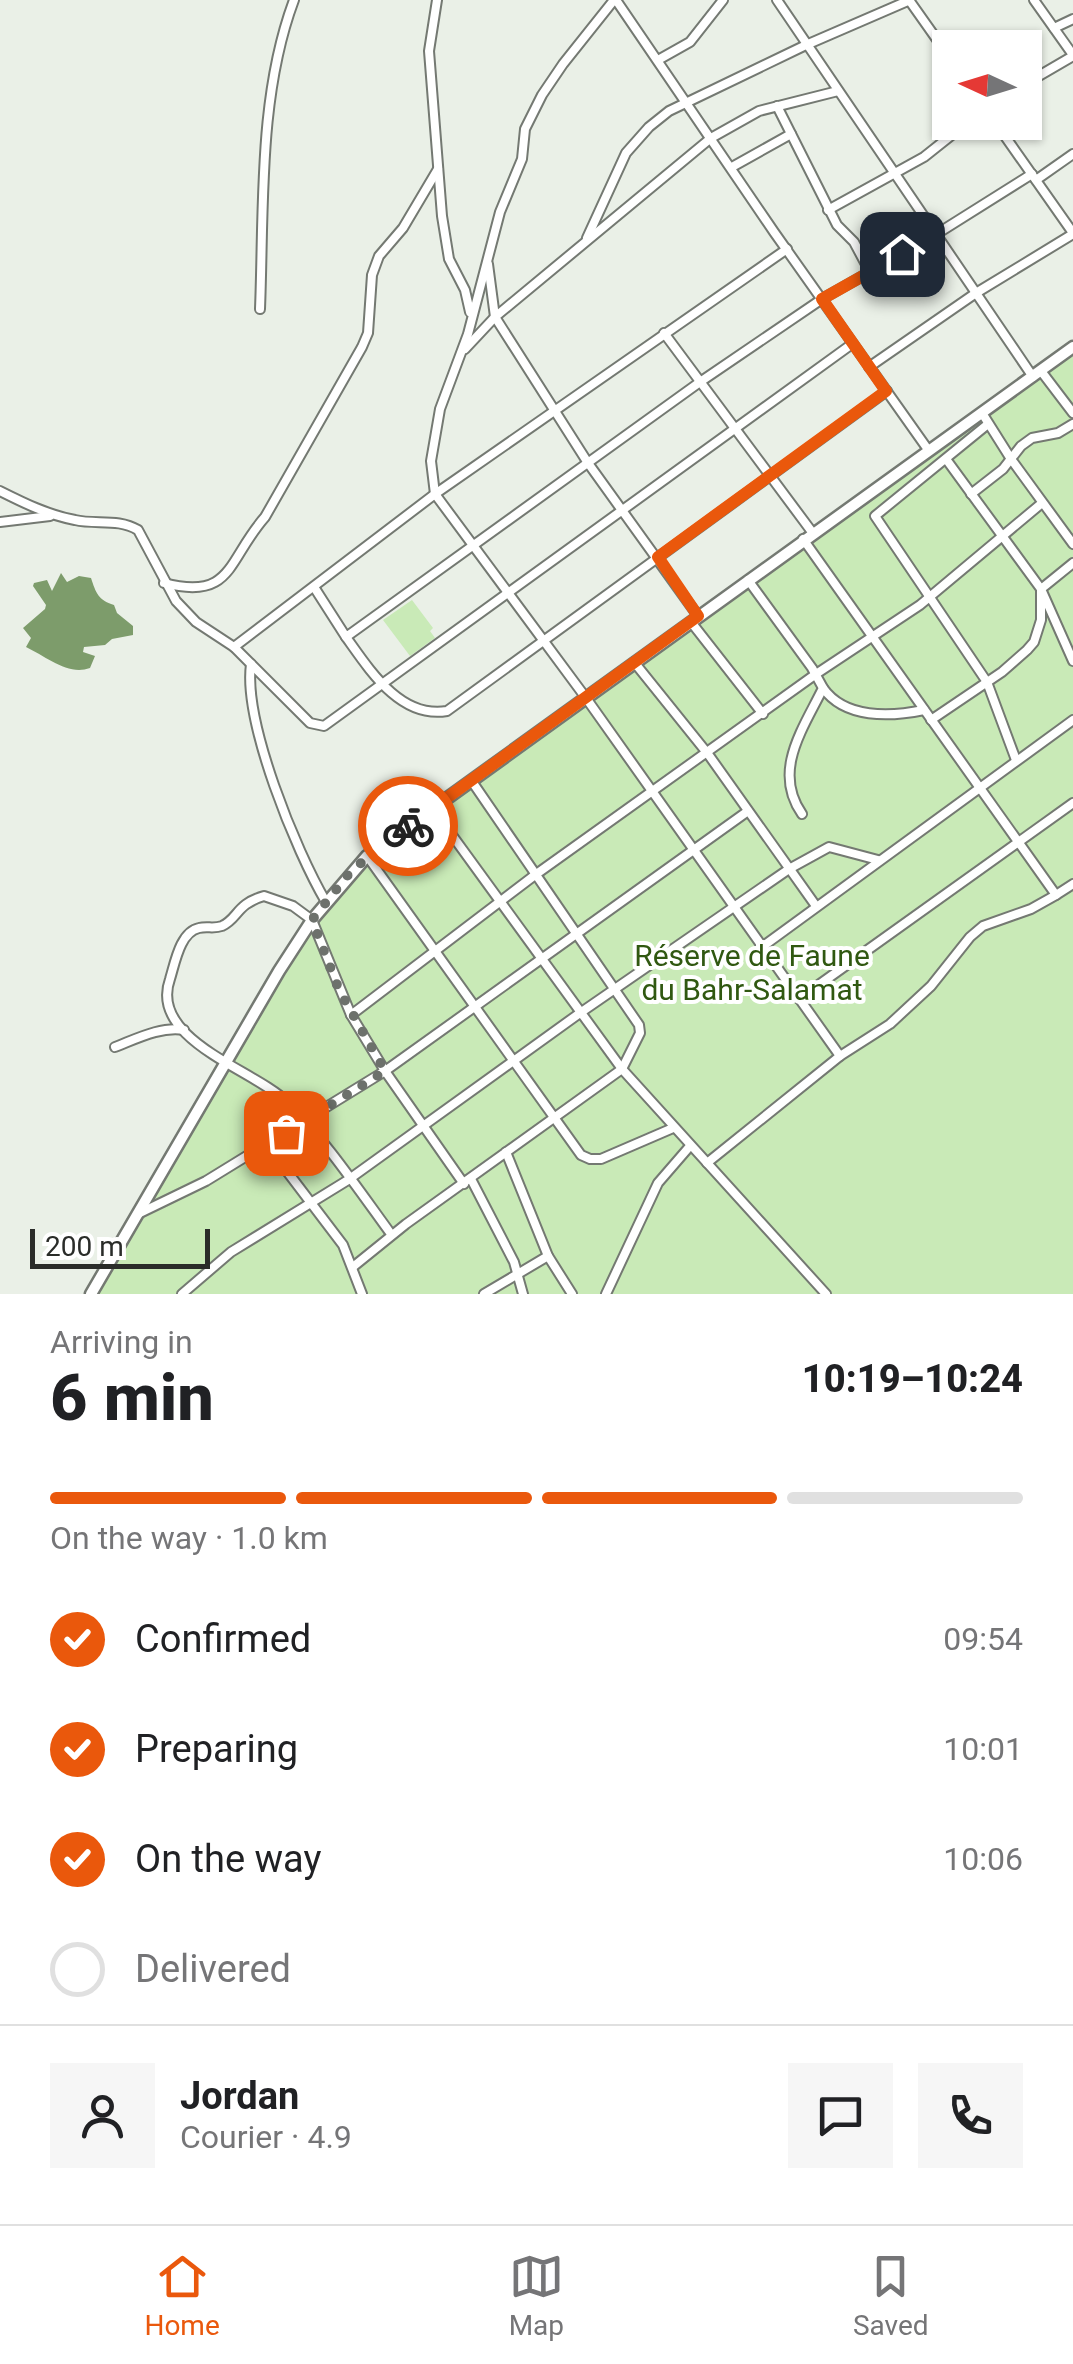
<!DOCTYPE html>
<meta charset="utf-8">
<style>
:root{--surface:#fff;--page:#f6f6f6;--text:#202124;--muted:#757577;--line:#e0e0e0;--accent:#ea580c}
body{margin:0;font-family:Roboto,sans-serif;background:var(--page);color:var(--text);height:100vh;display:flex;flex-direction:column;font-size:38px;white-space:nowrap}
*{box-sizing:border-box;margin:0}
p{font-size:32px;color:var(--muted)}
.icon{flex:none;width:55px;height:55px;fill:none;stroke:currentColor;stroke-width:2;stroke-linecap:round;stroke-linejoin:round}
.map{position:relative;height:1294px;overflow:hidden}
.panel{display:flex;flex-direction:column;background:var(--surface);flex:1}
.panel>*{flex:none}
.needle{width:65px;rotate:274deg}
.buttons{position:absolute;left:932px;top:30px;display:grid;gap:20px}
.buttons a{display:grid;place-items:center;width:110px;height:110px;border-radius:0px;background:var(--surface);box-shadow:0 2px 8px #0004;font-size:50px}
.scale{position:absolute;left:30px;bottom:25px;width:180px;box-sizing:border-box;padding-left:10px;border:5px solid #2a2c29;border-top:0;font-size:28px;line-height:35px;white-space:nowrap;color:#2a2c29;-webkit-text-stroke:8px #fff;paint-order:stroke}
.pin{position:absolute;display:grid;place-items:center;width:85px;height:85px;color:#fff;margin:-42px;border-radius:20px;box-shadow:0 5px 15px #0006}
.courier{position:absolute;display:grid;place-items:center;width:100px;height:100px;margin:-50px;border:8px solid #ea580c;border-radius:50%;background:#fff;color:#222;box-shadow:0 2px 12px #0007}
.headline em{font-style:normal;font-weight:800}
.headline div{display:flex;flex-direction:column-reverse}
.headline{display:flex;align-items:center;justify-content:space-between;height:170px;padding:0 50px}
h1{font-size:65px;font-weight:800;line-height:75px}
.bar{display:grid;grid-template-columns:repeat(4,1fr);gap:15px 10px;align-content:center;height:120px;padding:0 50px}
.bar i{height:12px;border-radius:8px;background:var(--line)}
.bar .current{background:var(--accent)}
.bar p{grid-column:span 4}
.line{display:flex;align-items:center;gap:25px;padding:0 50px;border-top:2px solid var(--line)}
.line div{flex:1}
.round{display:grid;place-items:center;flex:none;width:105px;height:105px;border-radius:0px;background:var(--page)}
ol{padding:0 50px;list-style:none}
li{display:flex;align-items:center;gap:30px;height:110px}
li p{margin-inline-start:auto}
li .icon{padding:10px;border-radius:50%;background:var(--accent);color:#fff;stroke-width:4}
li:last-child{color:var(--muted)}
li i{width:55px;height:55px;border:5px solid var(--line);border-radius:50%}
.tabs{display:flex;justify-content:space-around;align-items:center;height:140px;border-top:2px solid var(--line);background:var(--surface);font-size:28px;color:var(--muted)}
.tabs a{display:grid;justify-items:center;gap:5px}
.tabs .current{color:var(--accent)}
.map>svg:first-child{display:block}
</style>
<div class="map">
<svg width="1073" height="1294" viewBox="0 0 1073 1294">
<rect width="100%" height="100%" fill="#eaf0e7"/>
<!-- green -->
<g fill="#c9eab7">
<path d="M1073 347V1294H91L279 971 351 871Z"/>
<path d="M412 600 433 628 430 631 435 638 410 656 383 620Z"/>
</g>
<!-- water -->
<path fill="#7d9c6b" d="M61 573 67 582 79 576 91 578C96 593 98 600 114 605L117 613 133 626V635L112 639 105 645 84 647 83 652 95 656 90 668C68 676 47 657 26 647L31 638 23 628 45 609 46 605 33 586 34 583 47 580 52 591Z"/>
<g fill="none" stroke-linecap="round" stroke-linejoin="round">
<!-- minor casing -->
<g stroke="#747972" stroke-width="12">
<g id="minor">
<path d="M437 0 429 51 442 216 449 259 465 290 470 312"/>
<path d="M614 0 563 64 542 95 525 129 522 159 500 212 468 334 440 409 431 461 435 494 586 698 840 1056"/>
<path d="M616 0 774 232 929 451"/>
<path d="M777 0 1033 377"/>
<path d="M909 0 950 58"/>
<path d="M1034 0 1073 55"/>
<path d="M1054 28 1073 19"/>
<path d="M658 60 690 42 723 0"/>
<path d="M1025 84 1073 56"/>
<path d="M777 106 837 225 854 242 870 272"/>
<path d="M995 122 1073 233"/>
<path d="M732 167 791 134"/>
<path d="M1036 180 1073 154"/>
<path d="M828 210 924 157 968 122"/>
<path d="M587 238 626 153 649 127 669 111 806 45 910 0"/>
<path d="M488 264 495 317 588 463 698 616"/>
<path d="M260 309C264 208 258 96 294 0"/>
<path d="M664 333 812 532"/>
<path d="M465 349 495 317 711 138 759 111 838 91"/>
<path d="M869 367 976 293 1073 234"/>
<path d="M1041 371 1073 413"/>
<path d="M982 413 1011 459 1073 544"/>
<path d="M988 424 875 516 987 682 1016 760"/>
<path d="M0 491C24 503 48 515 75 520 96 525 118 518 138 530L176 601 196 622 234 647 310 723 324 726 852 344"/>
<path d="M971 494 1003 469 1021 446 1032 438 1058 433 1073 424"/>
<path d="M0 522 50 516"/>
<path d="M803 539 1056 895 1073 884"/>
<path d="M1073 563 1041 589 1073 661"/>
<path d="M748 580 812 668 823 688C803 729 772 771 802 814"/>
<path d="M164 583C233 601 227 560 265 517L362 347 368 333 372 275 379 256 403 228 438 169"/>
<path d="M314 587 346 637 700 382 822 299 935 235 1032 174"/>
<path d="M691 622 763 714"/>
<path d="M346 637C369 669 400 719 447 711L887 391"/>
<path d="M234 647 435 494 787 249"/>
<path d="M634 662 708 754 816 906"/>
<path d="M251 664C243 722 296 851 326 902"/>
<path d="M823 688C845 719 890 717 924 710"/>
<path d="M931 720 1002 672 1027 650 1034 642 1041 620V589L946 459"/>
<path d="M433 809 622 1069 826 1294"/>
<path d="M367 856 581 1155 590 1159H601L673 1128"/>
<path d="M762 947 1073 720"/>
<path d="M799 999 1073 803"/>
<path d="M351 1015 535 875 816 674 920 605 1042 503"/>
<path d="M115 1047C136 1039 161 1026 184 1030"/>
<path d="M267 1145 343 1245 362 1294"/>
<path d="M506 1152 548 1256 572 1294"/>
<path d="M707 1163 840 1056 890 1024 931 986 970 937 983 926 1031 909 1056 895"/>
<path d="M471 1179 514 1262 523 1294"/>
<path d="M140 1213 206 1181 385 1071 748 811"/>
<path d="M391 1234C361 1193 323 1137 287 1102 255 1070 148 1040 170 979 175 963 180 932 199 928 207 926 214 929 222 926 238 919 236 904 264 896L293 906 312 920 351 1015 385 1071 464 1184"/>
<path d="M354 1266 406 1224 622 1069 640 1033 639 1025 471 780"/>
<path d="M182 1294 231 1252 348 1180 580 1013 789 869 829 847 878 860"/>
<path d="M484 1294 548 1256"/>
<path d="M606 1294 658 1183 690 1146"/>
</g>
</g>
<!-- major casing -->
<g stroke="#747972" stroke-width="15">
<path id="major" d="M91 1294 279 971 312 920 367 856 1073 347"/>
</g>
<!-- minor -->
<use href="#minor" stroke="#fff" stroke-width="8"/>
<!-- major -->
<use href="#major" stroke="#fff" stroke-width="10"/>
</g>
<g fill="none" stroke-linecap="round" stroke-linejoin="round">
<!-- done -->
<path stroke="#6d716c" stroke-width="10" stroke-dasharray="0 18" d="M286 1133 385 1071 339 990 312 920 351 871 408 826"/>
<!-- route -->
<path stroke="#ea580c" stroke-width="12" d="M408 826 698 616 658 557 886 391 822 299 902 254"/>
</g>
<g text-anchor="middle" stroke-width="8" stroke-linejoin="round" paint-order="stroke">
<!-- park labels -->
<g font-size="30" fill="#305811" stroke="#fff">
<text x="752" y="966">Réserve de Faune<tspan x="752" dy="34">du Bahr-Salamat</tspan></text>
</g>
</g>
</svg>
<div class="buttons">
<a><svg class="needle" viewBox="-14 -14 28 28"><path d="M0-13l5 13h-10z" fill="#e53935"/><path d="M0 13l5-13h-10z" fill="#757577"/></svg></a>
</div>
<div class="scale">200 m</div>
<div class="pin" style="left:286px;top:1133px;background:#ea580c"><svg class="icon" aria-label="bag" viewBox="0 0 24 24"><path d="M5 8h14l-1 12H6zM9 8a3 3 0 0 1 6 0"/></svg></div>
<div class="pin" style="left:902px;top:254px;background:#1f2937"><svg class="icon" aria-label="home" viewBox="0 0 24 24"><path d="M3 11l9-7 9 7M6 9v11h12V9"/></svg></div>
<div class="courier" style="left:408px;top:826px"><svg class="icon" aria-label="bike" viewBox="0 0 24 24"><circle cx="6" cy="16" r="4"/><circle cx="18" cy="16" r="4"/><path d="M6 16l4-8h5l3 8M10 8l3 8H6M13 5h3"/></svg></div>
</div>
<section class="panel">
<div class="headline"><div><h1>6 min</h1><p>Arriving in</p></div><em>10:19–10:24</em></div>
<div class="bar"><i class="current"></i><i class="current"></i><i class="current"></i><i></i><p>On the way · 1.0 km</p></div>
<ol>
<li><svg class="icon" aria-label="check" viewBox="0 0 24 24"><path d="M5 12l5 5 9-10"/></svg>Confirmed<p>09:54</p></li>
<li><svg class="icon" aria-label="check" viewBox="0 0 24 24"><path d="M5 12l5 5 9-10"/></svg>Preparing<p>10:01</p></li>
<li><svg class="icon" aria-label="check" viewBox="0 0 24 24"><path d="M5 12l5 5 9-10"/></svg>On the way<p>10:06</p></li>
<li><i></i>Delivered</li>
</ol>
<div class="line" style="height:180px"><a class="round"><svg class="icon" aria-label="person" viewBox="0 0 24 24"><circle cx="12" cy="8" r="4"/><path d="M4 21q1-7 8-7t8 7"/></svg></a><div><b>Jordan</b><p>Courier · 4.9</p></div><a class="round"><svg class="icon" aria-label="chat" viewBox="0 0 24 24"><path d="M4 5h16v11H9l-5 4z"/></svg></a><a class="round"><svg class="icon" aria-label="phone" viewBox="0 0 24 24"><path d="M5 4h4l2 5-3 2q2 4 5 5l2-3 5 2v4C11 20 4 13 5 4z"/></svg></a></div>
</section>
<nav class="tabs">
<a class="current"><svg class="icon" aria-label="home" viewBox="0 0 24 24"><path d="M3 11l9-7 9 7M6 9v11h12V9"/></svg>Home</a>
<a><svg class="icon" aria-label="map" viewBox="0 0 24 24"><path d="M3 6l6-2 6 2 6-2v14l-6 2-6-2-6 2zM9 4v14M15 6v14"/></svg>Map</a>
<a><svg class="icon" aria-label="saved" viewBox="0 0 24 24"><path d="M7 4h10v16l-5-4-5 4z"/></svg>Saved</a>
</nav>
